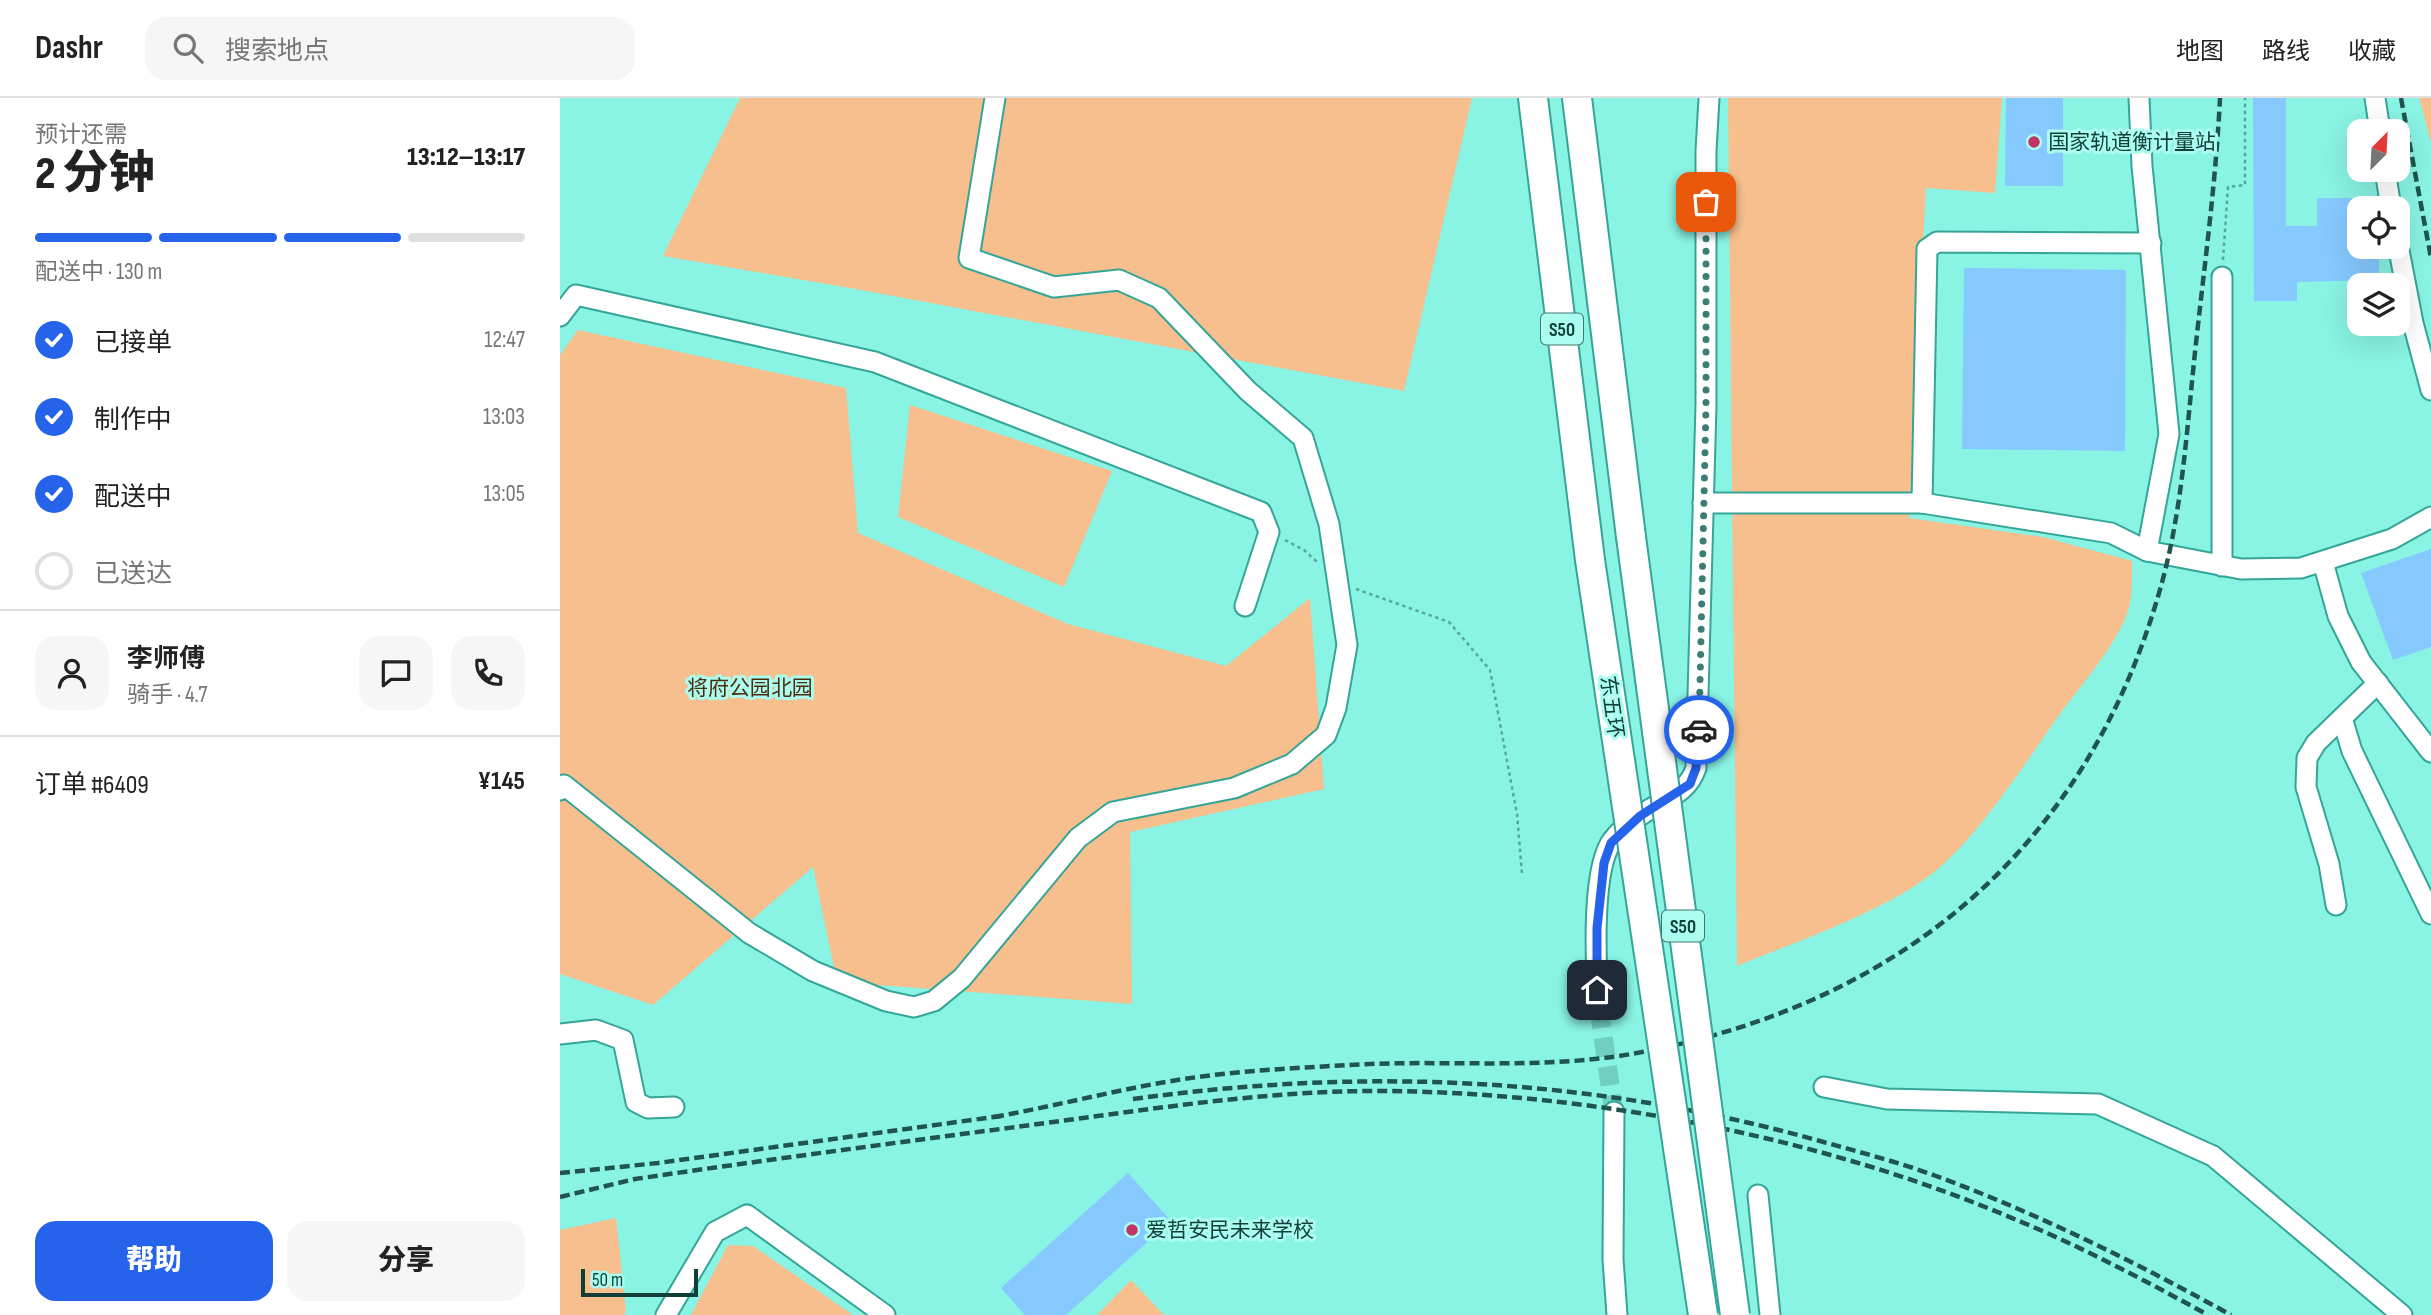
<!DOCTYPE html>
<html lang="zh">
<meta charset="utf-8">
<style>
:root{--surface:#fff;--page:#f6f6f6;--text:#222;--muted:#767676;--line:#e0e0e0;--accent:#2563eb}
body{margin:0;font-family:"Sofia Sans Condensed","Noto Sans SC",sans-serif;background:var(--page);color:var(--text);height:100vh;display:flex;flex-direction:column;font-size:26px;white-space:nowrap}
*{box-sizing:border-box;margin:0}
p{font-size:23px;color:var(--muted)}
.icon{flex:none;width:38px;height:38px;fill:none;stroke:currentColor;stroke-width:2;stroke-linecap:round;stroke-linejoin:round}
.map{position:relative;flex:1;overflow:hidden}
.side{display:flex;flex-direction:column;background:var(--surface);width:560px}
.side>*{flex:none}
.needle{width:46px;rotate:24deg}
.tools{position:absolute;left:1787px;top:21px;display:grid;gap:14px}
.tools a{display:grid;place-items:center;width:63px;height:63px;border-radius:14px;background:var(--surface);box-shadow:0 7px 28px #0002;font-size:35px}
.scale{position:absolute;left:21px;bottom:18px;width:117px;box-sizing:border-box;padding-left:7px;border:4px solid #103f39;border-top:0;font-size:19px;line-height:24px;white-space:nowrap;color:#103f39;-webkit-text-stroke:5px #abfdf0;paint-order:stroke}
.pin{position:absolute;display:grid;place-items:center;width:60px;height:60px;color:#fff;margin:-30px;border-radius:14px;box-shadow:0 4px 10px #0006}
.courier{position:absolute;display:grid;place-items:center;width:70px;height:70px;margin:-35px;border:5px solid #2563eb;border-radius:50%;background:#fff;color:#222;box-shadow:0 2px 9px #0007}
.headline em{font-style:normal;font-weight:800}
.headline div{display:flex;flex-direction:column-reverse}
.headline{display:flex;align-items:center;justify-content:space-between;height:119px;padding:0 35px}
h1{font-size:46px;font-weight:800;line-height:52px}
.bar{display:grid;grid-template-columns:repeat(4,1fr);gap:10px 7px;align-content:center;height:84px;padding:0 35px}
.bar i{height:9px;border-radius:5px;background:var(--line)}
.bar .active{background:var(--accent)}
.bar p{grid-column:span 4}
.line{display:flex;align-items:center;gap:18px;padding:0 35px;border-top:2px solid var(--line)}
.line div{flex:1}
.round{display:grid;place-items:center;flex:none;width:74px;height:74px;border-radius:21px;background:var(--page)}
ol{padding:0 35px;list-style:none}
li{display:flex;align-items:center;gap:21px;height:77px}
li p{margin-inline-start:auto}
li .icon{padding:7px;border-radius:50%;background:var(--accent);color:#fff;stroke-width:4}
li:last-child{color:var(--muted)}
li i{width:38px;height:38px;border:4px solid var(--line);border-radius:50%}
.cta{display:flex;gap:14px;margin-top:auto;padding:14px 35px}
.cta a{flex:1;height:80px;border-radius:21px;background:var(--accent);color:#fff;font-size:28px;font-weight:800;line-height:80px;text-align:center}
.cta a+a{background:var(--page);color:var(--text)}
header{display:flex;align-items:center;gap:42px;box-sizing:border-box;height:98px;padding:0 35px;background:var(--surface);border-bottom:2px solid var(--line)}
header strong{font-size:33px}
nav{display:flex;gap:38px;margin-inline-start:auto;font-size:24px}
.search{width:490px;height:63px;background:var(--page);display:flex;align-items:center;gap:18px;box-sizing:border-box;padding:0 24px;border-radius:21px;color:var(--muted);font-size:26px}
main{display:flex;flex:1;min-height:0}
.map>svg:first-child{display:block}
</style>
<header>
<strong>Dashr</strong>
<div class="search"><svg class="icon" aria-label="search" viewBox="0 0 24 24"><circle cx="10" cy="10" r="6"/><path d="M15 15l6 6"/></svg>搜索地点</div>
<nav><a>地图</a><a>路线</a><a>收藏</a></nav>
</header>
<main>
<section class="side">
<div class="headline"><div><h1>2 分钟</h1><p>预计还需</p></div><em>13:12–13:17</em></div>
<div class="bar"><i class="active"></i><i class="active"></i><i class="active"></i><i></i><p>配送中 · 130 m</p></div>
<ol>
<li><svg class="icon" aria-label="check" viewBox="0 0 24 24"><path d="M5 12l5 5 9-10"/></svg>已接单<p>12:47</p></li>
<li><svg class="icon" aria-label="check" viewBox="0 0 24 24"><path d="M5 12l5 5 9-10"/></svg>制作中<p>13:03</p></li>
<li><svg class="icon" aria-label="check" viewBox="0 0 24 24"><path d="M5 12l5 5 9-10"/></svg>配送中<p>13:05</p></li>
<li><i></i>已送达</li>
</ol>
<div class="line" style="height:126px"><a class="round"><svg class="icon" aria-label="person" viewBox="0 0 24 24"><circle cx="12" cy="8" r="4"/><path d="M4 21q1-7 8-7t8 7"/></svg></a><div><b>李师傅</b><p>骑手 · 4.7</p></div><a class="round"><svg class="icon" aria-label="chat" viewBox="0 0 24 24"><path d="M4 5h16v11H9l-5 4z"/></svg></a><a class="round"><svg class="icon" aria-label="phone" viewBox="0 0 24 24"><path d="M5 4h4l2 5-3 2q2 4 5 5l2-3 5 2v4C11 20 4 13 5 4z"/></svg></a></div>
<div class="line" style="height:91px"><div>订单 #6409</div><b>¥145</b></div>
<div class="cta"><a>帮助</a><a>分享</a></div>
</section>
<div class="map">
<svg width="1871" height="1217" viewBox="0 0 1871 1217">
<rect width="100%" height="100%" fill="#89f3e4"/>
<!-- green -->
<g fill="#f6bf8d">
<path d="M180 0H912L844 293 290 190 103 158Z"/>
<path d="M1168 0H1442L1435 95 1366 90 1349 420 1483 439 1572 463C1572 483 1573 502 1565 521 1550 554 1524 584 1502 613 1466 663 1418 741 1369 778 1320 815 1235 844 1177 868Z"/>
<path d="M1859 0H1871V44Z"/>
<path d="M18 232 286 290 298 435 508 526 666 568 750 500 764 691 570 734 572 906 277 884 253 769 93 907 0 876V257Z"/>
<path d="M350 307 552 373 504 489 338 419Z"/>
<path d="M56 1120 66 1213 64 1217H0V1132Z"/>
<path d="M168 1147 193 1148 293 1217H131Z"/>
<path d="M571 1182 604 1217H537Z"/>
</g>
<!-- building -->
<g fill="#86c9ff">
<path d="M1446 0H1503V88H1445Z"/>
<path d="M1693 0H1726V128H1757V100H1799V149H1819V182L1737 184V203H1694Z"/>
<path d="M1404 170 1566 172 1565 353 1402 351Z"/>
<path d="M1871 451V549L1833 562 1801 475Z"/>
<path d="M568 1075 611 1123 506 1217H465L441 1190Z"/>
</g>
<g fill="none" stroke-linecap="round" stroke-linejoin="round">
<!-- minor-tunnel -->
<path stroke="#71cfc2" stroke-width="19" stroke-dasharray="19 10" stroke-linecap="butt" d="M1039 911 1054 1014"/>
<!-- minor casing -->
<g stroke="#34a597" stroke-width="23">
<g id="minor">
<path d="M1579 0 1582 68 1609 336 1587 453"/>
<path d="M1815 0 1820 33"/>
<path d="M1825 72 1831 110"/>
<path d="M1838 147 1853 225 1871 292"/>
<path d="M0 218 16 197 315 264 701 414 709 434 685 508"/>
<path d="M1143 405H1362L1551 435 1587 453 1681 471 1741 470 1832 441 1871 419"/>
<path d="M1362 405 1367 151 1377 144 1591 145"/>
<path d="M1763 464 1778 518 1801 564 1871 654"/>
<path d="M1662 468V179"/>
<path d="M1782 620 1792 653 1871 816"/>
<path d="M0 692 4 687 189 835 253 873 326 903 354 909 374 903 402 880 518 740 553 714 674 690 732 666 766 637 776 610 787 547 769 426 743 340 688 293 599 200 559 182 494 189 409 160 435 0"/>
<path d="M1776 807 1769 766 1746 689 1747 660 1756 645 1818 585"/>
<path d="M1039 911C1036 872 1031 780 1050 746 1056 736 1071 723 1081 717 1103 701 1127 697 1136 670L1146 307V53L1149 0"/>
<path d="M0 936 36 932 63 942 76 1004 88 1010 114 1009"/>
<path d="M1264 989 1327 1001 1538 1006 1653 1058 1842 1217"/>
<path d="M1054 1014 1053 1161 1057 1217"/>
<path d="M1198 1097 1210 1217"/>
<path d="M106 1217 155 1134 187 1117 325 1217"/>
</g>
</g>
<!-- highway casing -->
<g stroke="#34a597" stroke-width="32">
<g id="highway">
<path d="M973 0 1030 462"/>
<path d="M1017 0 1071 439"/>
</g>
</g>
<!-- path -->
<g stroke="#57a89d" stroke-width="2.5" stroke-dasharray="3.5 3.5" stroke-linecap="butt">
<path d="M1663 162 1668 89 1685 87V0"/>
<path d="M725 442 744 452 757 464"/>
<path d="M796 491 889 524 930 572 957 716 962 776"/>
</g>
<!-- minor -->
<use href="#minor" stroke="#fff" stroke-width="19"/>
<!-- highway -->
<use href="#highway" stroke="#fff" stroke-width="28"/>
<!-- rail -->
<g stroke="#1f554e" stroke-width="4.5" stroke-dasharray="10 5" stroke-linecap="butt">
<path d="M1841 0 1871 160"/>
<path d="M573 1001C809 969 1030 979 1260 1043 1299 1054 1338 1064 1376 1078 1479 1116 1575 1164 1671 1217"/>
<path d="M434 1019C502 1007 570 988 638 979 688 972 739 970 789 967 886 961 987 973 1082 954 1343 905 1529 747 1601 488 1623 410 1627 326 1636 245 1645 163 1656 82 1660 0"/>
<path d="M0 1075 98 1065 441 1018"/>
<path d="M0 1099 75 1081C212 1061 349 1043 486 1025 599 1010 712 992 826 993 1035 995 1266 1040 1459 1123 1524 1150 1586 1183 1648 1217"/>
</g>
<!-- highway-bridge casing -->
<g stroke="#34a597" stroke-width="32" stroke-linecap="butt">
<g id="highway-bridge">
<path d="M1071 439 1175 1217"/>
<path d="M1030 462 1143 1217"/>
</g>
</g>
<!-- highway-bridge -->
<use href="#highway-bridge" stroke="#fff" stroke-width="28"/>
</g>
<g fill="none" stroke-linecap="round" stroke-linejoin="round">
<!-- done -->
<path stroke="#3a7e75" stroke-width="7" stroke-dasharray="0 12.6" d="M1139 632 1146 307V104"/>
<!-- route -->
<path stroke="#2563eb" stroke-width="9" d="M1037 892V830L1044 765 1051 745 1080 718 1130 686 1136 670 1139 632"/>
</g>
<!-- markers -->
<g fill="#c03466" stroke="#abfdf0" stroke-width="2.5">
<circle cx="1474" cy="44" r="7"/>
<circle cx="572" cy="1132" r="7"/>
</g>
<g text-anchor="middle" stroke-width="6" stroke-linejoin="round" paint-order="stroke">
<!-- shield labels -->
<g fill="#abfdf0" stroke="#3e7870" stroke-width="2">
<rect x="981" y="215.5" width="42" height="31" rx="5"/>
<rect x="1102" y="812.5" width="42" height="31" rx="5"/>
</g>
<g font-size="19" font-weight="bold" fill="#103f39">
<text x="1002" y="238">S50</text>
<text x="1123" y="835">S50</text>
</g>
<!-- poi labels -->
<g font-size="21" fill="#103f39" stroke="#abfdf0" text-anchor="start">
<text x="1488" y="51">国家轨道衡计量站</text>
<text x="586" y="1139">爱哲安民未来学校</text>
</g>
<!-- park labels -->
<g font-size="21" fill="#4d2d0b" stroke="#abfdf0">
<text x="190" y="597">将府公园北园</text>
</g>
<!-- street labels -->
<g font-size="21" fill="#103f39" stroke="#abfdf0">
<text transform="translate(1052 609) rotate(82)" y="7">东五环</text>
</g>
</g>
</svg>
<div class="tools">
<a><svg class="needle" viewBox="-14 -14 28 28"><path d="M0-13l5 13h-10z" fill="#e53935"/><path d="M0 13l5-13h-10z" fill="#767676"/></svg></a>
<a><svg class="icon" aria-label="locate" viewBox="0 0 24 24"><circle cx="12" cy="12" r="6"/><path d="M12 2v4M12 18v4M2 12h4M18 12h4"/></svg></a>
<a><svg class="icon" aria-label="layers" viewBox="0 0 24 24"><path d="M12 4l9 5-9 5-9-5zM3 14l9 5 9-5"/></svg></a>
</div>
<div class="scale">50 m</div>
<div class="pin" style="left:1146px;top:104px;background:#ea580c"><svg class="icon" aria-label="bag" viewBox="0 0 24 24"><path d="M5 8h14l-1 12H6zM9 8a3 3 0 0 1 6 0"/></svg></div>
<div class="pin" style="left:1037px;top:892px;background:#1f2937"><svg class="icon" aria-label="home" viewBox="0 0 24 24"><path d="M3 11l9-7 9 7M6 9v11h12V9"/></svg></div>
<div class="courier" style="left:1139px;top:632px"><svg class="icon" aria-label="car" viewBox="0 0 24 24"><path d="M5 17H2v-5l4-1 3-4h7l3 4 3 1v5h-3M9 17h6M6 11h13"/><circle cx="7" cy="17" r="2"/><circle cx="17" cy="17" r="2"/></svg></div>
</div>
</main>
